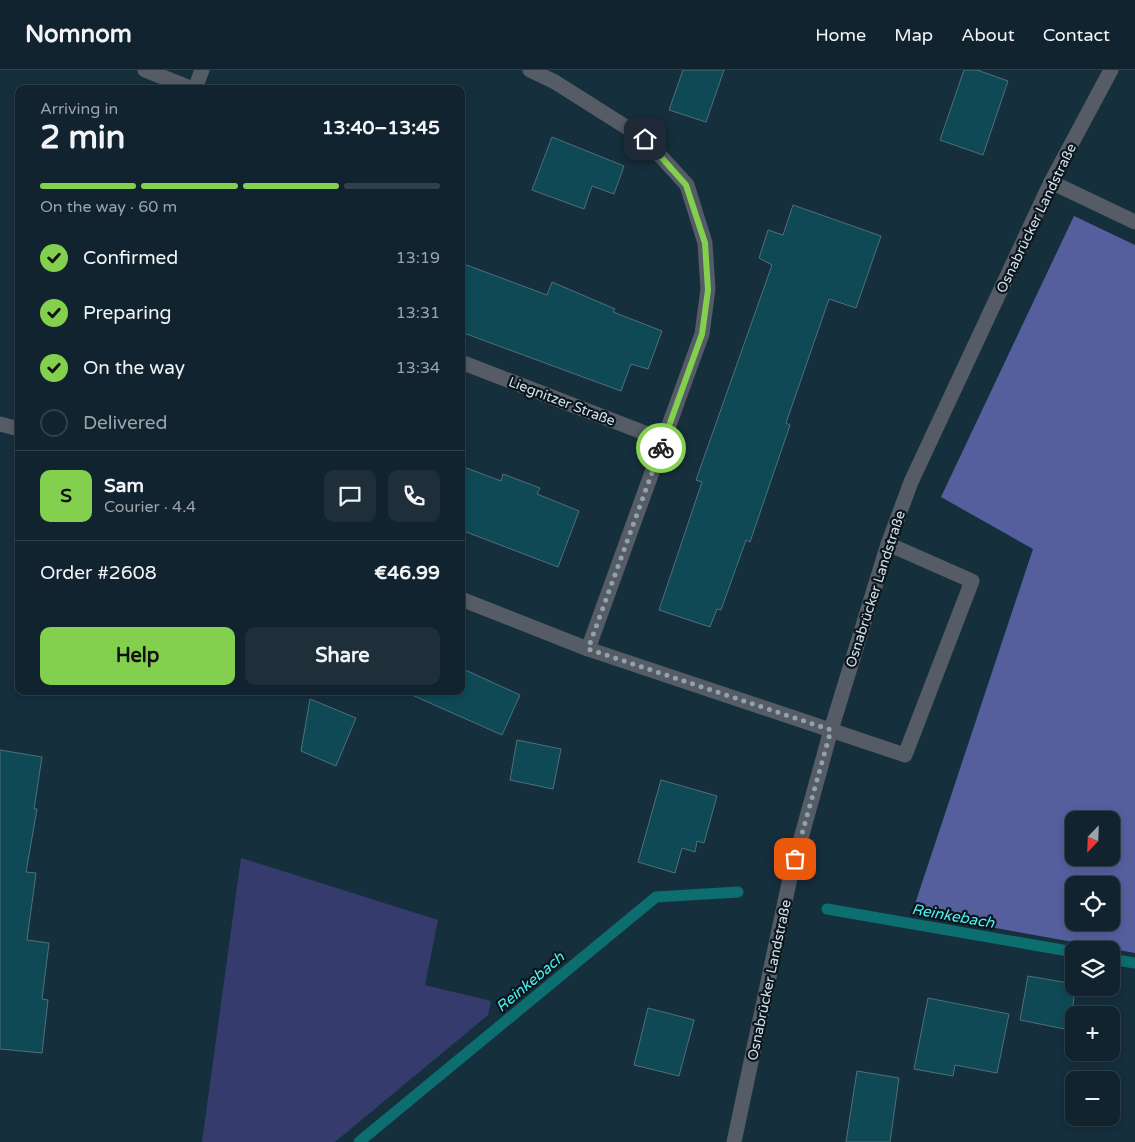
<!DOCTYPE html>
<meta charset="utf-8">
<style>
:root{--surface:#10232e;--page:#1e2f3a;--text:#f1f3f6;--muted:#9ca4aa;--line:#30404a;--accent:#83d04e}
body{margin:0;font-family:"Varela Round",sans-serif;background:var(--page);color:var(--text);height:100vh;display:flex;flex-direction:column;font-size:19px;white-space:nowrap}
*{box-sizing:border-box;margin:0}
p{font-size:16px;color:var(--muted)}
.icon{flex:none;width:28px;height:28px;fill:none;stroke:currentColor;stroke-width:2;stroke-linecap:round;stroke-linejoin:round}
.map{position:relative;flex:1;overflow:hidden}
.drawer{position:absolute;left:15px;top:15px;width:450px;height:610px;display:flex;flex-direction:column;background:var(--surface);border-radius:10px;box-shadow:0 2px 8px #0003,0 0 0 1px var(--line)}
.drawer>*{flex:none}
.needle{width:32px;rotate:203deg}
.fabs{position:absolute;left:1065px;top:741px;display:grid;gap:10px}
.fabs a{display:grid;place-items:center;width:55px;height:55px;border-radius:10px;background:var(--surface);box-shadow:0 2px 8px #0003,0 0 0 1px var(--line);font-size:25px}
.pin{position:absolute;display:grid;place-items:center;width:42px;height:42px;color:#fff;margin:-21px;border-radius:10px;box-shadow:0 2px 8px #0006}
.courier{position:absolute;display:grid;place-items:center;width:50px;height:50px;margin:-25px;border:4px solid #83d04e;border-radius:50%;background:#fff;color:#222;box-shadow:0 1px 6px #0007}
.headline em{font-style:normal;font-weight:700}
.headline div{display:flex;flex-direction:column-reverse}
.headline{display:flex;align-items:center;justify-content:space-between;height:85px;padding:0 25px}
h1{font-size:32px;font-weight:700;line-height:38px}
.bar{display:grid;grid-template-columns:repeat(4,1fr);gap:8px 5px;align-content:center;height:60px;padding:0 25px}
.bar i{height:6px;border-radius:4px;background:var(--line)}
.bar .active{background:var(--accent)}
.bar p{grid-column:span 4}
.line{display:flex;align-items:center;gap:12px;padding:0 25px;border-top:1px solid var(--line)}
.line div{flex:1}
.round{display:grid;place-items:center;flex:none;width:52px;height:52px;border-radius:10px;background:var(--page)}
ol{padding:0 25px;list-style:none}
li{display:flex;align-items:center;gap:15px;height:55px}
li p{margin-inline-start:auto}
li .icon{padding:5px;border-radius:50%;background:var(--accent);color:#111;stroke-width:4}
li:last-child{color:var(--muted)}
li i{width:28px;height:28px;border:2px solid var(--line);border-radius:50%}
.cta{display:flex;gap:10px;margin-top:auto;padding:10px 25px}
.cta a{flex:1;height:58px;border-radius:10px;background:var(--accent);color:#111;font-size:20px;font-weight:700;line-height:58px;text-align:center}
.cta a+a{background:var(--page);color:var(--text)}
header{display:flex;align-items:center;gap:30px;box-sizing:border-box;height:70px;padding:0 25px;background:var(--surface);border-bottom:1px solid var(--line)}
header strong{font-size:24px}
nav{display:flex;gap:28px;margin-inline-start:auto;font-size:18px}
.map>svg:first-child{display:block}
</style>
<header>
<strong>Nomnom</strong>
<nav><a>Home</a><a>Map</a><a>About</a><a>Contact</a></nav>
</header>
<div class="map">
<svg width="1135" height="1072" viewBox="0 0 1135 1072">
<rect width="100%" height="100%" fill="#162f3d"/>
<!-- green -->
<path fill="#353b6c" d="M241 788 438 850 425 915 491 931 488 945 335 1072H202Z"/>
<!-- forest -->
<path fill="#565f9e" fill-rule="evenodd" d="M1074 146 1135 175V883L912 843 1033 479 941 427ZM1074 750H1111V788H1074ZM1074 815H1111V852H1074Z"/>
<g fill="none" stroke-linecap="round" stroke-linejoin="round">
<!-- stream -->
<g stroke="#0c6e6f" stroke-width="11">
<path d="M827 839 1074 882"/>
<path d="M1111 889 1135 893"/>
<path d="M359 1072 656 827 738 822"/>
</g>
</g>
<!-- building -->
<g fill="#0e4955" stroke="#4f7079">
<path d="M683 0H724L706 52 669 40Z"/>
<path d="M964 0H977L1008 11 983 85 940 70Z"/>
<path d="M552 67 624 96 614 124 592 116 584 139 532 120Z"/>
<path d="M793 135 881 166 856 238 829 229 786 353 790 355 750 472 746 470 721 540 717 539 710 557 659 540 702 412 696 410 772 195 759 188 768 160 783 165Z"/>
<path d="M461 193 547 225 552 212 615 239 613 242 662 261 648 299 631 294 621 321 461 262Z"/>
<path d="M461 396 501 411 503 404 540 418 537 424 579 441 558 497 461 460Z"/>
<path d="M461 598 520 625 502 665 403 621H461Z"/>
<path d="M310 629 356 648 336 696 301 681Z"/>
<path d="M517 670 561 679 553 719 510 710Z"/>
<path d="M0 680 42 687 34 739H37L26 802 36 803 27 870 49 873 42 929 48 930 42 983 0 979Z"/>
<path d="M661 710 717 726 704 773 697 771 695 782 682 778 675 803 638 792Z"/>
<path d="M1028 906 1074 914V918H1075L1070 960 1020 950Z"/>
<path d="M928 928 1009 944 997 1003 955 995 953 1006 914 999Z"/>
<path d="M648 938 694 950 679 1006 634 995Z"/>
<path d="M857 1001 899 1008 890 1072H846Z"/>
</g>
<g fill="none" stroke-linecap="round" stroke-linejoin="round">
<!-- minor -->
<g stroke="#555c66" stroke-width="15">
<path d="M145 0 193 19"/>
<path d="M530 0 555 12 645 69 687 115 705 173 708 219 702 264 588 579"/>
<path d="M195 19 202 0"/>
<path d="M1051 112 1135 152"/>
<path d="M461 292 663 370"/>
<path d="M0 354 19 359"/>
<path d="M461 529 588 579 905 685 972 511 888 474"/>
<path d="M734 1072 790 808 831 660 888 474 911 412 1051 112 1111 0"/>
</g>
</g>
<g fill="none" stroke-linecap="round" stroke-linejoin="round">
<!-- done -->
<path stroke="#90a3ad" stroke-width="5" stroke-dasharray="0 9" d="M661 378 588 579 831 660 795 789"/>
<!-- route -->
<path stroke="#83d04e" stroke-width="6" d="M645 69 686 115 705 173 708 220 702 264 661 378"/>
</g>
<g text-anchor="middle" stroke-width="4.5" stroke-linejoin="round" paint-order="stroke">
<!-- street labels -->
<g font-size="14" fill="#d2e1ea" stroke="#0b151c">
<text transform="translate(1036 148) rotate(-64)" y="5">Osnabrücker Landstraße</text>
<text transform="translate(562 331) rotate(21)" y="5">Liegnitzer Straße</text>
<text transform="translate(875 519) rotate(-72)" y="5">Osnabrücker Landstraße</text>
<text transform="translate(769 910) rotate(-78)" y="5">Osnabrücker Landstraße</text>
</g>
<!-- water labels -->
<g font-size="15" font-style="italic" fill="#50f1f1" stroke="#0b151c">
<text transform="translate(953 846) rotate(10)" y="5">Reinkebach</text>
<text transform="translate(530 912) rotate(-40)" y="5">Reinkebach</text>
</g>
</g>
</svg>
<div class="fabs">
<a><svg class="needle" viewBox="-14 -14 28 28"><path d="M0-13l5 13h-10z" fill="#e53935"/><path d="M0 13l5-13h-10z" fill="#9ca4aa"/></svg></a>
<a><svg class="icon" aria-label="locate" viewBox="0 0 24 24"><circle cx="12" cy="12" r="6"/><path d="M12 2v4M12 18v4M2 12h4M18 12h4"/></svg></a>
<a><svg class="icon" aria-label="layers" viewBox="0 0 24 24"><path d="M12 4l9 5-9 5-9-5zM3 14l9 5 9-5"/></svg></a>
<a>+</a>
<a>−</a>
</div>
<div class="pin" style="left:795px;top:789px;background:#ea580c"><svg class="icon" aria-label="bag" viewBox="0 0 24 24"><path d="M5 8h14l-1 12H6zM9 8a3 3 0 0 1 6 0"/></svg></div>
<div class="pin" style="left:645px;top:69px;background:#1f2937"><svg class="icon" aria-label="home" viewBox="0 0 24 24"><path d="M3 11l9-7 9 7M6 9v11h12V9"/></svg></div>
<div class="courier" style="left:661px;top:378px"><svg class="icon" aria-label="bike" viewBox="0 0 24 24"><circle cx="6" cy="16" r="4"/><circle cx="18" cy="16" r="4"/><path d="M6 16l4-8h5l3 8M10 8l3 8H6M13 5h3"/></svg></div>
<section class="drawer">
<div class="headline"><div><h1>2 min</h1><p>Arriving in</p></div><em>13:40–13:45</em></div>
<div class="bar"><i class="active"></i><i class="active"></i><i class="active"></i><i></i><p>On the way · 60 m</p></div>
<ol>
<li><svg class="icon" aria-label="check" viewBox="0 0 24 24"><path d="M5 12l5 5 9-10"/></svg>Confirmed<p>13:19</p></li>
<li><svg class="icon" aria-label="check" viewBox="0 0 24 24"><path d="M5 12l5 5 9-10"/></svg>Preparing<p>13:31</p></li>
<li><svg class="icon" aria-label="check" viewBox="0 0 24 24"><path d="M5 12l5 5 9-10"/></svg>On the way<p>13:34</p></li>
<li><i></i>Delivered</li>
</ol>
<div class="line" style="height:90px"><b class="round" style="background:var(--accent);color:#111">S</b><div><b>Sam</b><p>Courier · 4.4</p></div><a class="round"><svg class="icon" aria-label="chat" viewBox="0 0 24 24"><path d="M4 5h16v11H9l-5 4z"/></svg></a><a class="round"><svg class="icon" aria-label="phone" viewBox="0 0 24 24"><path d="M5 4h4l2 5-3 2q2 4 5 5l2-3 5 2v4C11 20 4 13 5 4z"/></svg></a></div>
<div class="line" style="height:65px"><div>Order #2608</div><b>€46.99</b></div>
<div class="cta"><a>Help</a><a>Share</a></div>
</section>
</div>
